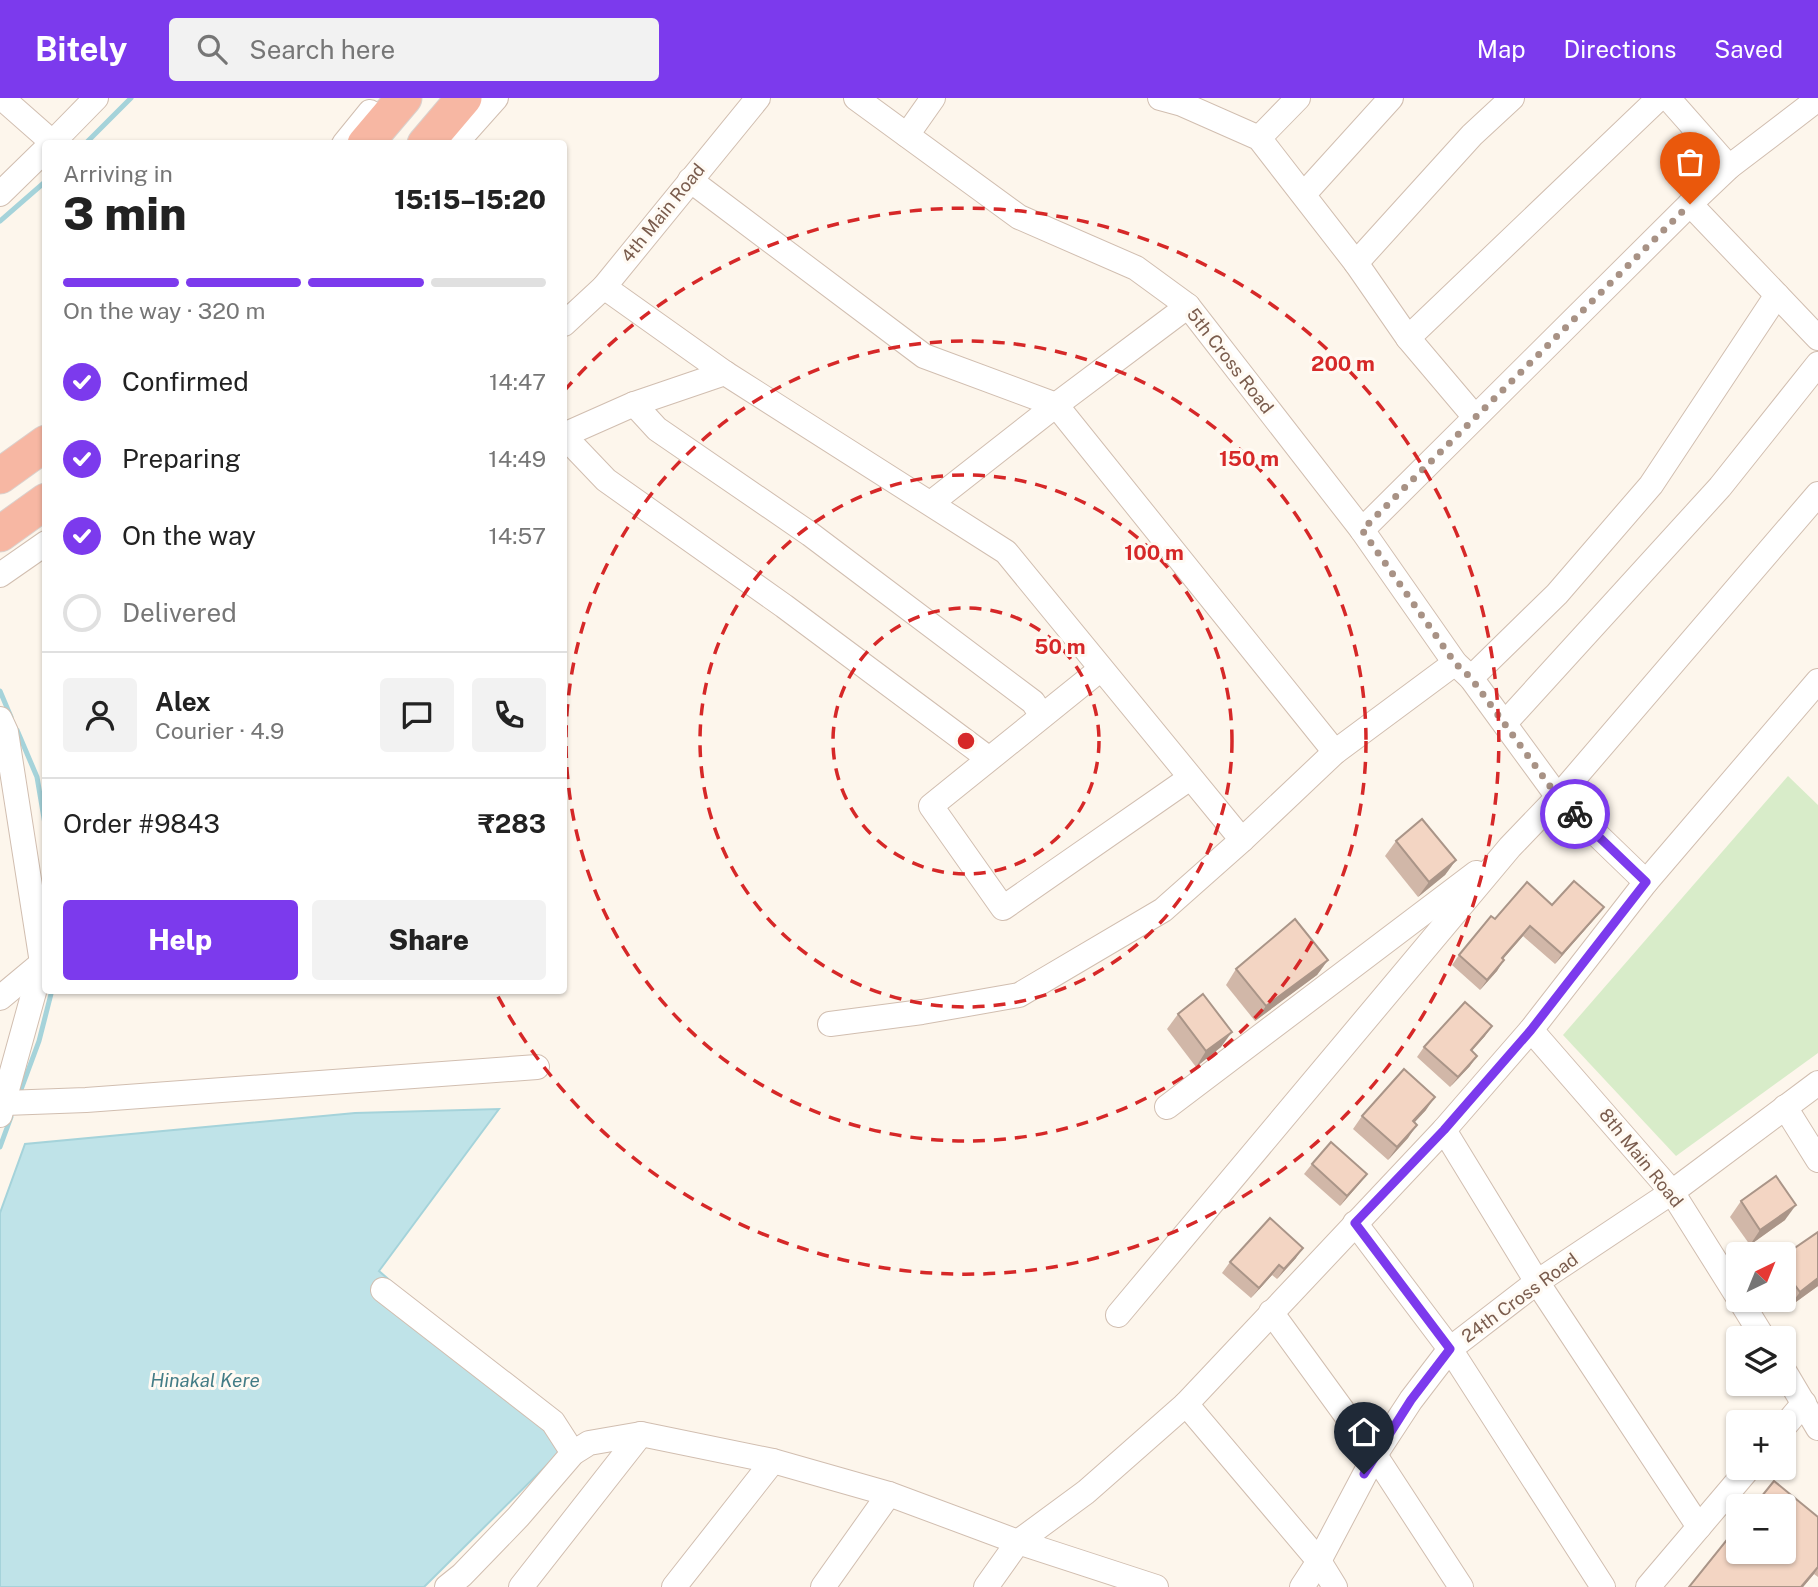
<!DOCTYPE html>
<meta charset="utf-8">
<style>
:root{--surface:#fff;--page:#f2f2f2;--text:#222;--muted:#767676;--line:#e0e0e0;--accent:#7c3aed}
body{margin:0;font-family:"Public Sans",sans-serif;background:var(--page);color:var(--text);height:100vh;display:flex;flex-direction:column;font-size:26px;white-space:nowrap}
*{box-sizing:border-box;margin:0}
p{font-size:23px;color:var(--muted)}
.icon{flex:none;width:38px;height:38px;fill:none;stroke:currentColor;stroke-width:2;stroke-linecap:round;stroke-linejoin:round}
.map{position:relative;flex:1;overflow:hidden}
.panel{position:absolute;left:42px;top:42px;width:525px;height:854px;display:flex;flex-direction:column;background:var(--surface);border-radius:7px;box-shadow:0 2px 5px #0004}
.panel>*{flex:none}
.needle{width:46px;rotate:43deg}
.tools{position:absolute;left:1726px;top:1144px;display:grid;gap:14px}
.tools a{display:grid;place-items:center;width:70px;height:70px;border-radius:7px;background:var(--surface);box-shadow:0 2px 5px #0004;font-size:35px}
.pin{position:absolute;display:grid;place-items:center;width:60px;height:60px;color:#fff;margin:-72px -30px;border-radius:50% 50% 50% 0;rotate:-45deg;box-shadow:0 0 7px #0007}
.pin .icon{rotate:45deg}
.courier{position:absolute;display:grid;place-items:center;width:70px;height:70px;margin:-35px;border:5px solid #7c3aed;border-radius:50%;background:#fff;color:#222;box-shadow:0 2px 9px #0007}
.head em{font-style:normal;font-weight:800}
.head div{display:flex;flex-direction:column-reverse}
.head{display:flex;align-items:center;justify-content:space-between;height:119px;padding:0 21px}
h1{font-size:46px;font-weight:800;line-height:52px}
.bar{display:grid;grid-template-columns:repeat(4,1fr);gap:10px 7px;align-content:center;height:84px;padding:0 21px}
.bar i{height:9px;border-radius:5px;background:var(--line)}
.bar .active{background:var(--accent)}
.bar p{grid-column:span 4}
.line{display:flex;align-items:center;gap:18px;padding:0 21px;border-top:2px solid var(--line)}
.line div{flex:1}
.round{display:grid;place-items:center;flex:none;width:74px;height:74px;border-radius:7px;background:var(--page)}
ol{padding:0 21px;list-style:none}
li{display:flex;align-items:center;gap:21px;height:77px}
li p{margin-inline-start:auto}
li .icon{padding:7px;border-radius:50%;background:var(--accent);color:#fff;stroke-width:4}
li:last-child{color:var(--muted)}
li i{width:38px;height:38px;border:4px solid var(--line);border-radius:50%}
.button{display:flex;gap:14px;margin-top:auto;padding:14px 21px}
.button a{flex:1;height:80px;border-radius:7px;background:var(--accent);color:#fff;font-size:28px;font-weight:800;line-height:80px;text-align:center}
.button a+a{background:var(--page);color:var(--text)}
header{display:flex;align-items:center;gap:42px;box-sizing:border-box;height:98px;padding:0 35px;background:var(--accent);color:#fff}
header strong{font-size:33px}
nav{display:flex;gap:38px;margin-inline-start:auto;font-size:24px}
.search{width:490px;height:63px;background:var(--page);display:flex;align-items:center;gap:18px;box-sizing:border-box;padding:0 24px;border-radius:7px;color:var(--muted);font-size:26px}
.map>svg:first-child{display:block}
</style>
<header>
<strong>Bitely</strong>
<div class="search"><svg class="icon" aria-label="search" viewBox="0 0 24 24"><circle cx="10" cy="10" r="6"/><path d="M15 15l6 6"/></svg>Search here</div>
<nav><a>Map</a><a>Directions</a><a>Saved</a></nav>
</header>
<div class="map">
<svg width="1818" height="1489" viewBox="0 0 1818 1489">
<rect width="100%" height="100%" fill="#fdf6ec"/>
<!-- green -->
<path fill="#d8ecc9" d="M1788 678 1818 707V955L1676 1058 1563 937Z"/>
<!-- water -->
<path fill="#bfe3e8" stroke="#a5d3da" stroke-width="2" d="M499 1011 379 1173 573 1341 424 1489H0V1115L25 1046 355 1015Z"/>
<g fill="none" stroke-linecap="round" stroke-linejoin="round">
<!-- stream -->
<g stroke="#a5d3da" stroke-width="5">
<path d="M85 46 131 0"/>
<path d="M0 123 46 83"/>
<path d="M0 593 11 619"/>
<path d="M17 632 37 679 46 732"/>
<path d="M19 997 39 943 52 892"/>
<path d="M0 1049 11 1019"/>
</g>
<!-- minor casing -->
<g stroke="#d1beb0" stroke-width="26">
<g id="minor">
<path d="M2 0 52 44"/>
<path d="M856 0 1019 119 1136 170 1188 208 1362 432 1455 565 1471 580 1558 699 1646 784"/>
<path d="M1160 0 1182 6 1259 40 1356 165 1408 240 1474 318"/>
<path d="M1668 0 1729 69"/>
<path d="M907 37 933 0"/>
<path d="M1259 40 1298 0"/>
<path d="M51 46 96 0"/>
<path d="M344 46 370 14"/>
<path d="M455 46 496 0"/>
<path d="M690 82 924 258 1056 307 1335 654"/>
<path d="M0 96 46 51"/>
<path d="M1304 96 1391 0"/>
<path d="M1690 106 1818 240"/>
<path d="M1356 165 1472 37 1512 0"/>
<path d="M604 189 725 275 1006 454 1242 742 1335 654 1455 565"/>
<path d="M564 226 604 189 758 0"/>
<path d="M1408 240 1659 0"/>
<path d="M634 306 657 331 810 436 1033 604 1042 618"/>
<path d="M564 337 634 306 725 275"/>
<path d="M564 338 606 382 784 508 988 660"/>
<path d="M931 405 1056 307 1188 208"/>
<path d="M1362 432 1690 106 1729 69 1818 1"/>
<path d="M0 477 46 445"/>
<path d="M1101 571 931 708 1003 810 1190 680"/>
<path d="M1471 580 1557 496 1651 387 1777 197"/>
<path d="M0 621 6 634 42 865 0 1017"/>
<path d="M1505 625 1720 389 1818 266"/>
<path d="M0 900 42 865"/>
<path d="M830 926 922 914 1019 897 1163 812 1242 742"/>
<path d="M1531 932 1672 1094 1738 1199"/>
<path d="M5 1005 86 1002 537 969"/>
<path d="M1167 1009 1476 775"/>
<path d="M1785 1009 1818 1062"/>
<path d="M1444 1032 1537 1184 1699 1429"/>
<path d="M1355 1125 1450 1251 1603 1489"/>
<path d="M383 1192 553 1324 573 1355"/>
<path d="M1740 1202 1764 1241"/>
<path d="M1271 1214 1375 1357 1461 1489"/>
<path d="M1118 1217 1510 749 1558 699 1818 396"/>
<path d="M1783 1271 1818 1330"/>
<path d="M1186 1306 1319 1463 1335 1489"/>
<path d="M1783 1330 1804 1305"/>
<path d="M447 1489 462 1477 518 1419 573 1355 589 1345 641 1336 773 1363 889 1396 1018 1444 1156 1489"/>
<path d="M521 1489 641 1336"/>
<path d="M674 1489 773 1363"/>
<path d="M823 1489 889 1396"/>
<path d="M986 1489 1018 1444 1086 1394 1186 1306 1444 1032 1531 932 1646 784 1818 583"/>
<path d="M1302 1489 1319 1463 1375 1357 1411 1302 1450 1251 1537 1184 1672 1094 1818 985"/>
<path d="M1648 1489 1749 1370"/>
</g>
</g>
<!-- highway casing -->
<g stroke="#dad1cd" stroke-width="37">
<g id="highway">
<path d="M365 46 404 0"/>
<path d="M425 46 464 0"/>
<path d="M0 378 46 345"/>
<path d="M0 436 46 403"/>
</g>
</g>
<!-- minor -->
<use href="#minor" stroke="#fff" stroke-width="24"/>
<!-- highway -->
<use href="#highway" stroke="#f7b7a3" stroke-width="35"/>
</g>
<!-- wall -->
<g fill="#d1b7a8">
<path d="M1396 743 1456 762 1445 777 1418 799 1385 758Z"/>
<path d="M1552 807 1596 819 1555 866 1523 838 1503 861 1497 873 1480 892 1452 867 1459 857 1495 821Z"/>
<path d="M1328 862 1317 877 1255 923 1226 887 1236 871Z"/>
<path d="M1178 916 1221 949 1196 969 1167 931Z"/>
<path d="M1485 938 1472 953 1470 968 1450 989 1417 959 1424 949Z"/>
<path d="M1426 1012 1414 1024 1408 1040 1388 1062 1353 1031 1362 1018Z"/>
<path d="M1312 1066 1359 1086 1340 1108 1304 1076Z"/>
<path d="M1741 1103 1785 1122 1750 1147 1730 1119Z"/>
<path d="M1818 1134V1188L1789 1209 1783 1201V1158Z"/>
<path d="M1296 1160 1277 1181 1272 1177 1251 1200 1222 1175 1230 1164Z"/>
<path d="M1818 1419V1479L1814 1476 1803 1489H1689Z"/>
</g>
<!-- shaded-wall -->
<g fill="#aa9588">
<path d="M1456 762 1445 777 1418 799 1429 784Z"/>
<path d="M1604 809 1596 819 1555 866 1562 856Z"/>
<path d="M1530 828 1523 838 1495 870 1502 860Z"/>
<path d="M1328 862 1317 877 1255 923 1266 908Z"/>
<path d="M1504 862 1497 873 1480 892 1487 882Z"/>
<path d="M1492 928 1485 938 1463 962 1471 952Z"/>
<path d="M1232 934 1221 949 1196 969 1206 953Z"/>
<path d="M1477 958 1470 968 1450 989 1458 979Z"/>
<path d="M1435 999 1426 1012 1404 1036 1413 1023Z"/>
<path d="M1417 1027 1408 1040 1388 1062 1397 1049Z"/>
<path d="M1367 1076 1359 1086 1340 1108 1347 1098Z"/>
<path d="M1796 1107 1785 1122 1750 1147 1760 1132Z"/>
<path d="M1303 1150 1296 1160 1277 1181 1284 1171Z"/>
<path d="M1279 1167 1272 1177 1251 1200 1259 1190Z"/>
<path d="M1818 1180V1188L1789 1209 1800 1194Z"/>
<path d="M1818 1469 1814 1476 1803 1489H1801Z"/>
</g>
<!-- building -->
<g fill="#f3d5c3" stroke="#aa9588" stroke-width="2">
<path d="M1422 721 1456 762 1429 784 1396 743Z"/>
<path d="M1574 783 1604 809 1562 856 1530 828 1502 860 1504 862 1487 882 1459 857 1491 818 1495 821 1527 784 1552 807Z"/>
<path d="M1295 821 1328 862 1266 908 1236 871Z"/>
<path d="M1203 896 1232 934 1206 953 1178 916Z"/>
<path d="M1465 904 1492 928 1471 952 1477 958 1458 979 1424 949Z"/>
<path d="M1404 971 1435 999 1413 1023 1417 1027 1397 1049 1362 1018Z"/>
<path d="M1331 1044 1367 1076 1347 1098 1312 1066Z"/>
<path d="M1776 1078 1796 1107 1760 1132 1741 1103Z"/>
<path d="M1270 1120 1303 1150 1284 1171 1279 1167 1259 1190 1230 1164Z"/>
<path d="M1818 1134V1180L1800 1194 1783 1171V1158Z"/>
<path d="M1774 1383 1818 1419V1469L1801 1489H1689L1738 1428V1454H1783V1409H1753Z"/>
</g>
<g fill="none" stroke-linecap="round" stroke-linejoin="round">
<!-- done -->
<path stroke="#a89285" stroke-width="7" stroke-dasharray="0 12.6" d="M1575 716 1558 699 1471 580 1455 565 1362 432 1690 106"/>
<!-- route -->
<path stroke="#7c3aed" stroke-width="9" d="M1364 1376 1411 1302 1450 1251 1355 1125 1444 1032 1531 932 1646 784 1575 716"/>
</g>
<!-- distance rings -->
<g fill="none" stroke="#d62828" stroke-width="3.5" stroke-dasharray="12 9">
<circle cx="966" cy="643" r="133"/>
<circle cx="966" cy="643" r="266"/>
<circle cx="966" cy="643" r="400"/>
<path d="M564 293A533 533 0 1 1 495 893"/>
</g>
<g text-anchor="middle" stroke-width="6" stroke-linejoin="round" paint-order="stroke">
<!-- street labels -->
<g font-size="18" fill="#7a5c4d" stroke="#fffaf3">
<text transform="translate(663 115) rotate(-51)" y="6">4th Main Road</text>
<text transform="translate(1230 263) rotate(52)" y="6">5th Cross Road</text>
<text transform="translate(1641 1060) rotate(51)" y="6">8th Main Road</text>
<text transform="translate(1520 1200) rotate(-36)" y="6">24th Cross Road</text>
</g>
<!-- water labels -->
<g font-size="19" font-style="italic" fill="#437c86" stroke="#fffaf3">
<text x="205" y="1289">Hinakal Kere</text>
</g>
</g>
<circle cx="966" cy="643" r="10" fill="#d62828" stroke="#fffaf3" stroke-width="3.5"/>
<g font-size="21" text-anchor="middle" font-weight="bold" fill="#d62828" stroke="#fffaf3" stroke-width="6" stroke-linejoin="round" paint-order="stroke">
<text x="1343" y="273">200 m</text>
<text x="1249" y="368">150 m</text>
<text x="1154" y="462">100 m</text>
<text x="1060" y="556">50 m</text>
</g>
</svg>
<div class="tools">
<a><svg class="needle" viewBox="-14 -14 28 28"><path d="M0-13l5 13h-10z" fill="#e53935"/><path d="M0 13l5-13h-10z" fill="#767676"/></svg></a>
<a><svg class="icon" aria-label="layers" viewBox="0 0 24 24"><path d="M12 4l9 5-9 5-9-5zM3 14l9 5 9-5"/></svg></a>
<a>+</a>
<a>−</a>
</div>
<div class="pin" style="left:1690px;top:106px;background:#ea580c"><svg class="icon" aria-label="bag" viewBox="0 0 24 24"><path d="M5 8h14l-1 12H6zM9 8a3 3 0 0 1 6 0"/></svg></div>
<div class="pin" style="left:1364px;top:1376px;background:#1f2937"><svg class="icon" aria-label="home" viewBox="0 0 24 24"><path d="M3 11l9-7 9 7M6 9v11h12V9"/></svg></div>
<div class="courier" style="left:1575px;top:716px"><svg class="icon" aria-label="bike" viewBox="0 0 24 24"><circle cx="6" cy="16" r="4"/><circle cx="18" cy="16" r="4"/><path d="M6 16l4-8h5l3 8M10 8l3 8H6M13 5h3"/></svg></div>
<section class="panel">
<div class="head"><div><h1>3 min</h1><p>Arriving in</p></div><em>15:15–15:20</em></div>
<div class="bar"><i class="active"></i><i class="active"></i><i class="active"></i><i></i><p>On the way · 320 m</p></div>
<ol>
<li><svg class="icon" aria-label="check" viewBox="0 0 24 24"><path d="M5 12l5 5 9-10"/></svg>Confirmed<p>14:47</p></li>
<li><svg class="icon" aria-label="check" viewBox="0 0 24 24"><path d="M5 12l5 5 9-10"/></svg>Preparing<p>14:49</p></li>
<li><svg class="icon" aria-label="check" viewBox="0 0 24 24"><path d="M5 12l5 5 9-10"/></svg>On the way<p>14:57</p></li>
<li><i></i>Delivered</li>
</ol>
<div class="line" style="height:126px"><a class="round"><svg class="icon" aria-label="person" viewBox="0 0 24 24"><circle cx="12" cy="8" r="4"/><path d="M4 21q1-7 8-7t8 7"/></svg></a><div><b>Alex</b><p>Courier · 4.9</p></div><a class="round"><svg class="icon" aria-label="chat" viewBox="0 0 24 24"><path d="M4 5h16v11H9l-5 4z"/></svg></a><a class="round"><svg class="icon" aria-label="phone" viewBox="0 0 24 24"><path d="M5 4h4l2 5-3 2q2 4 5 5l2-3 5 2v4C11 20 4 13 5 4z"/></svg></a></div>
<div class="line" style="height:91px"><div>Order #9843</div><b>₹283</b></div>
<div class="button"><a>Help</a><a>Share</a></div>
</section>
</div>
